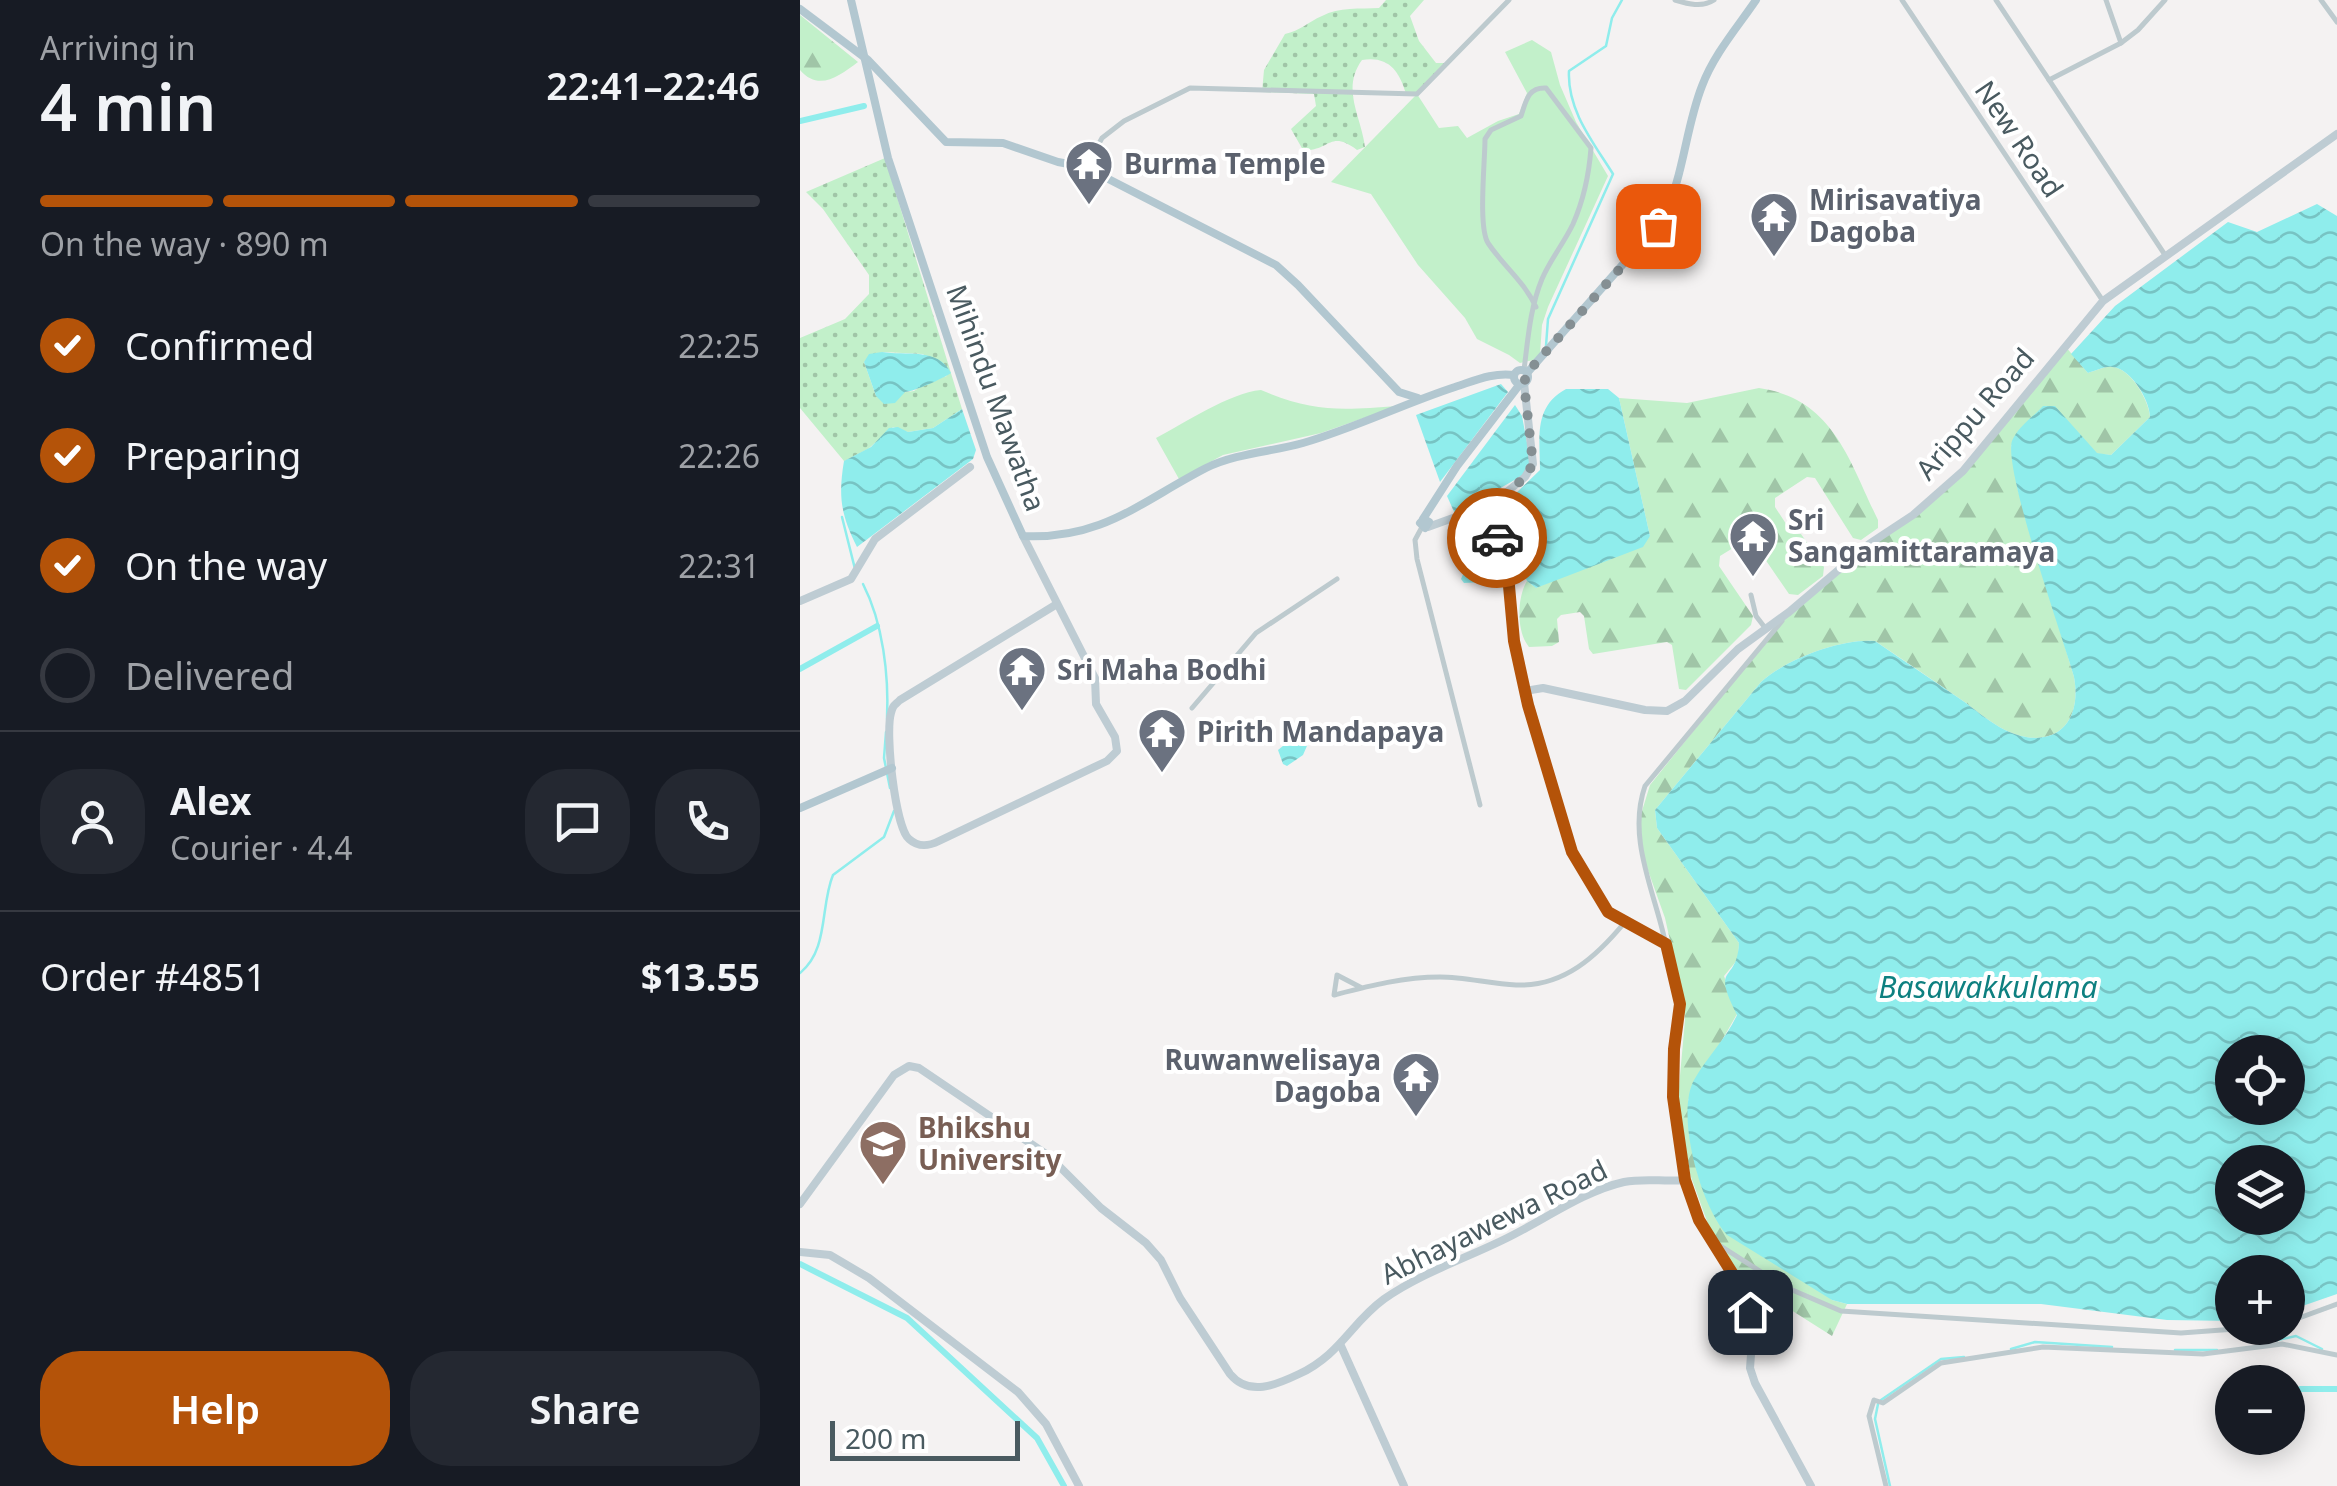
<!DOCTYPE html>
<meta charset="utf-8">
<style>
:root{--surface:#171b24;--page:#242831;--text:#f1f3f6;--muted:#9ea1a6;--line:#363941;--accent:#b45309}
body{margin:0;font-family:"Noto Sans",sans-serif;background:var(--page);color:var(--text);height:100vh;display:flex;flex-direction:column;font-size:38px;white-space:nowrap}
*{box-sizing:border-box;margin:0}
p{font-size:32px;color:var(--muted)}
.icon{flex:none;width:55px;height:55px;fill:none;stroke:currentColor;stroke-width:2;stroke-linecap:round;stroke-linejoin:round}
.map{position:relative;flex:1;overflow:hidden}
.side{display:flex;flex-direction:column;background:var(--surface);width:800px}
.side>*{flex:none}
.fabs{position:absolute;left:1415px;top:1035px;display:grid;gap:20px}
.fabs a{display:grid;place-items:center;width:90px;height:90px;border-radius:50%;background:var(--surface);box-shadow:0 5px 25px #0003;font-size:50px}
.scale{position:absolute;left:30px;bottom:25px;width:190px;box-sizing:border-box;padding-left:10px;border:5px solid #495a60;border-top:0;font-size:28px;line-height:35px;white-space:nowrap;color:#495a60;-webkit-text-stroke:8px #fff;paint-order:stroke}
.pin{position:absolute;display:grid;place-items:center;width:85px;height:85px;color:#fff;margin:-42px;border-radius:20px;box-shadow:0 5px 15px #0006}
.courier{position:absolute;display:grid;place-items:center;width:100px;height:100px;margin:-50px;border:8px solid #b45309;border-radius:50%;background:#fff;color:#222;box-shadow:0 2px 12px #0007}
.summary em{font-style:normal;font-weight:600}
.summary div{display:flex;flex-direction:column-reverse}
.summary{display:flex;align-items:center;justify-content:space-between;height:170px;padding:0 40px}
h1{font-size:65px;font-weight:600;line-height:75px}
.bar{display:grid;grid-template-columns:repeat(4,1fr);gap:15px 10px;align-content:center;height:120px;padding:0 40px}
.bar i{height:12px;border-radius:8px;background:var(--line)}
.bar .on{background:var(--accent)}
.bar p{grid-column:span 4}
.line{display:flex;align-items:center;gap:25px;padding:0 40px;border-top:2px solid var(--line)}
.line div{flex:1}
.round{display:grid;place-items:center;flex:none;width:105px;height:105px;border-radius:40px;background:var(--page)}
ol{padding:0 40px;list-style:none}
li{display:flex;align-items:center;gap:30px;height:110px}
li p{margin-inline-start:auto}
li .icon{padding:10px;border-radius:50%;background:var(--accent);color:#fff;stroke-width:4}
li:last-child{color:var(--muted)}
li i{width:55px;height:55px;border:5px solid var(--line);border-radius:50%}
.action{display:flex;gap:20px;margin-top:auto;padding:20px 40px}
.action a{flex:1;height:115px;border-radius:40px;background:var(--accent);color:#fff;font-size:40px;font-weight:600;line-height:115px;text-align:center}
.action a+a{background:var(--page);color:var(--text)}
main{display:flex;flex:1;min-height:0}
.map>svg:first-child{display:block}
</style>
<main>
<section class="side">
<div class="summary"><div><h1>4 min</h1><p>Arriving in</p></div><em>22:41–22:46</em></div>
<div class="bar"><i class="on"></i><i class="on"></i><i class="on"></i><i></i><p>On the way · 890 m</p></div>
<ol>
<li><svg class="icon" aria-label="check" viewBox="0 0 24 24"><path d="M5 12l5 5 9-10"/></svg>Confirmed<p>22:25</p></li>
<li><svg class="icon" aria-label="check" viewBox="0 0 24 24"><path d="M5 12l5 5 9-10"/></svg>Preparing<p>22:26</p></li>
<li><svg class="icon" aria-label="check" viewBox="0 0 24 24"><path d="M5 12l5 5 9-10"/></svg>On the way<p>22:31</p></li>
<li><i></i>Delivered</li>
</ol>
<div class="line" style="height:180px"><a class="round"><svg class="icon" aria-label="person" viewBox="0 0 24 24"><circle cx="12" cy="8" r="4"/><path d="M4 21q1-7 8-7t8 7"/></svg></a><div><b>Alex</b><p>Courier · 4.4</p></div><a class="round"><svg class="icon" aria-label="chat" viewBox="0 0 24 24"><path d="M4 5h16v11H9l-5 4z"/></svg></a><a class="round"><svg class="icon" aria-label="phone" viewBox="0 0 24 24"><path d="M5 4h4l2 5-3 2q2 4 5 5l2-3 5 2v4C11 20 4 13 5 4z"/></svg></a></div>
<div class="line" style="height:130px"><div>Order #4851</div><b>$13.55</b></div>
<div class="action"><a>Help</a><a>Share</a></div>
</section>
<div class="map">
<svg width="1537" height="1486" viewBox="0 0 1537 1486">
<defs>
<pattern id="grass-dots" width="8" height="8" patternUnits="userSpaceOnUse" patternTransform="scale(2.5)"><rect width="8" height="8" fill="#c2f0ca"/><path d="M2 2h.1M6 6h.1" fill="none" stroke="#a0c5a7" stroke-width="1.8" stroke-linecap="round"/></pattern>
<pattern id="forest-firs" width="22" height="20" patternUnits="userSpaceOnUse" patternTransform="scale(2.5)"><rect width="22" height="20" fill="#c2f0ca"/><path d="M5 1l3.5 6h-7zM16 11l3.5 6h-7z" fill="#a0c5a7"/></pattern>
<pattern id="water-waves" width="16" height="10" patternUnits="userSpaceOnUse" patternTransform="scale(2.5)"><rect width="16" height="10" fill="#8fedec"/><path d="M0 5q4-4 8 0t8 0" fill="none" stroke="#77c3c3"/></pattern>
</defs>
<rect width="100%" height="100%" fill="#f4f2f2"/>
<!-- grass -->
<g fill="url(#grass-dots)" fill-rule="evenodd">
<path d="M586 0H624L610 16 619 41 636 63H645L617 94H606C599 70 588 56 562 60 541 89 561 116 565 147L557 150C529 129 530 152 503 150L491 129 516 106 514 94 462 92 464 70 485 34C500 31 508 22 522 16 539 7 560 9 579 8Z"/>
<path d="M85 158 162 409 133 428 108 432 93 427 68 449 44 461 0 408V338L45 319 69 294V275L23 209 6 192ZM82 352 123 354 147 376 127 382 114 391 76 396 64 362Z"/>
</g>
<!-- forest -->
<g fill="url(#forest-firs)">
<path d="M0 15 58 62C39 76 19 92 0 70Z"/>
<path d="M1265 346 1288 373C1295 371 1305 366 1312 367 1331 368 1349 401 1350 417L1311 455 1211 445 1217 487 1274 677C1283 726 1251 752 1205 730 1191 723 1178 712 1166 703 1136 682 1106 662 1075 641 1042 638 986 659 961 682L855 810 857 828 939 943 938 959 924 976 937 1014 888 1100 898 1176 1032 1300 1047 1304 1032 1336 942 1279 910 1229 904 1213 890 1174 878 1098 885 1020 883 998 865 918 840 848 838 824 850 785 989 612 1163 471Z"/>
<path d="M959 388C1034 399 1049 461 1078 520V528L1061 540 1053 538 1015 478 1007 477 975 498V507L992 533 1001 534 1024 567 1023 576 998 595 989 594 954 543 946 540 920 556 919 566 953 616 951 625 886 690 879 689 872 645 867 642 793 654 789 649 784 616 780 612 761 615 757 619 759 642 752 646 729 647C716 632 717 597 727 581L736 588 850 536 819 398 887 403Z"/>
</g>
<!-- garden -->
<g fill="#c2f0ca">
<path d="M732 40 751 52 760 85 776 122 808 176 748 307 742 325 740 354 733 360 720 363 709 355 677 339 665 318 618 265 571 194 531 182 617 94 639 128 658 126 667 138 698 121 719 114 727 93 705 52Z"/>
<path d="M461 390C514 413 542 410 598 406L521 433 423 455 379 479 356 438C385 423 429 393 461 390Z"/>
</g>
<!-- water -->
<g fill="url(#water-waves)" fill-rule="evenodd">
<path d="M1517 204 1537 216V1294L1488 1311V1272H1432V1321L1367 1320 1241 1304H1047L1032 1300 927 1235C901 1207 875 1115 894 1080 907 1057 926 1039 937 1015 910 962 937 985 939 943L857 828 855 810 961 682C986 659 1042 638 1075 641 1105 662 1136 682 1166 703 1178 712 1191 723 1205 730 1251 752 1283 726 1274 677 1263 638 1203 469 1212 441 1217 428 1234 416 1243 406H1255L1297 453 1311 455 1350 417C1350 401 1331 368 1312 367 1305 366 1295 371 1288 373L1271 354 1315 306 1428 222 1457 232ZM1432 1052H1488V1108H1432ZM1432 1162H1488V1218H1432Z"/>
<path d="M82 352C106 356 138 347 151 373 142 379 115 391 105 392L95 403 84 404 76 396 64 362 69 354Z"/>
<path d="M701 384 708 392 640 482 616 415Z"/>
<path d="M766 389H808L819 398 850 536 843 547 736 588 727 581 700 516 706 503 740 470C740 438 733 407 766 389Z"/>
<path d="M715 405 722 416 731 464 725 474 655 514 647 496Z"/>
<path d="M162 409 176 450 173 459 57 547C41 515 38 497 44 461L71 447 89 428 98 427 108 432 133 428Z"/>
<path d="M681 522 687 526 706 576 703 581 664 583 661 579C673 553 674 554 653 535L652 529Z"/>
<path d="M500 732 508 734 510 739 503 755 487 766 483 764 478 750Z"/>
</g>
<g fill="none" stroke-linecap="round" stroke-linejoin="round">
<!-- stream -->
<g stroke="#8fedec" stroke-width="2.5">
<path d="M746 346 748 319 813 174C793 142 767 110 769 71L806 46 812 18 822 0"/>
<path d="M42 517 55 569"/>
<path d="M63 584C83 623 89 675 87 719"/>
<path d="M86 732 84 758 90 788"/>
<path d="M0 973C29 950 20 906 33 875L84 837 94 811"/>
<path d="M1459 1344 1496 1336 1522 1349"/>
<path d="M1211 1349 1235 1342 1312 1347"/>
<path d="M1375 1350H1417"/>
<path d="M1081 1400 1141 1359 1164 1357"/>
<path d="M1078 1404 1075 1419 1090 1486"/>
</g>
<!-- canal -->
<g stroke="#8fedec" stroke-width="6">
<path d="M0 121 64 106"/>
<path d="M0 669 77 626"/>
<path d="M0 1264 107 1318 237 1438 264 1486"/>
<path d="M1488 1396 1500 1389H1537"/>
</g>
<!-- street -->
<g stroke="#bdcace" stroke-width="5">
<path d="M875 0C888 4 902 8 914 0"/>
<path d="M1102 0 1303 301"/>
<path d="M1196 0 1365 255"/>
<path d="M1306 0 1321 43"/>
<path d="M1521 0 1537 22"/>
<path d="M1249 80 1321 43 1338 30 1365 0"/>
<path d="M286 167 302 138 324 121 390 88 617 94 709 0"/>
<path d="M724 370C728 339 730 308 742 279 750 260 764 243 773 224 784 199 789 175 791 148L746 88C728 87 726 101 721 116L691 130 685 139C685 162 678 227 688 243 704 267 723 280 736 307"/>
<path d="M622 527 615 540 617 559 680 805"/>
<path d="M951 595 956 616 966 629"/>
<path d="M392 708 456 633 537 579"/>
<path d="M865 941C854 890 827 838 845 786L982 621"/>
<path d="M562 988 537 975 534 995C569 986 603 977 640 977 665 977 691 984 716 985 764 987 797 956 825 922"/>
<path d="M916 1243 983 1286 1041 1311 1381 1333 1449 1328"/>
<path d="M1488 1322 1537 1304"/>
<path d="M1086 1486 1069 1416 1074 1400 1083 1403 1141 1363 1243 1347 1403 1354 1482 1344 1537 1355"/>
</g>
<!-- secondary -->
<g stroke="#beccd3" stroke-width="8">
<path d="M724 383 733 464 725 477 691 505 686 514 707 564 712 629 721 674 772 852 808 912 866 944 880 1004 874 1049 873 1097 885 1180 899 1220 946 1297 953 1328 950 1368 955 1383 1011 1486"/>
<path d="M628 527 664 514H686"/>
<path d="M223 536 295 678 296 704 315 737 317 751 307 761 139 841C129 846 119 848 109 839 95 827 85 732 91 713 93 705 94 706 100 700L257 604"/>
<path d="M0 601 51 579 75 539 170 467"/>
<path d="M725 691 743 688 845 710 867 711 885 701 938 649 989 612 1069 544 1113 515 1163 471 1303 301 1537 134"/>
<path d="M0 1204 94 1075 109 1066 119 1068 249 1156 301 1208 346 1243 361 1260 380 1298 430 1374C449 1397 476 1385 499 1374 540 1355 551 1323 584 1299 621 1273 667 1258 707 1238 744 1220 784 1191 824 1182 844 1178 865 1182 885 1180"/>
<path d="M0 1252 30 1255 69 1278 218 1392 246 1424 279 1486"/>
<path d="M541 1346 604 1486"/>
</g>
<!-- primary -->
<g stroke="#b2c7d0" stroke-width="8">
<path d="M51 0 88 158 187 457 223 536C302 540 340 502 406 468 437 453 471 452 503 443 555 428 603 404 655 387 674 381 693 372 714 375"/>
<path d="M0 9 68 60 146 142 203 143 258 162 285 167 476 265 498 285 599 392 618 398"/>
<circle cx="721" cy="377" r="7"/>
<path d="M727 373 862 220C884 178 885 129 902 86 914 54 937 28 956 0"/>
<path d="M623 519 657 466 720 384"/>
<path d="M624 519 629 522 625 528 620 523Z"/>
<path d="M0 808 92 768"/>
</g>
</g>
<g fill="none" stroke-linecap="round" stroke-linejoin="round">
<!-- done -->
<path stroke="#858f93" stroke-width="10" stroke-dasharray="0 18" d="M697 538 687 511 725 477 733 464 724 383 727 373 858 226"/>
<!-- route -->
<path stroke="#b45309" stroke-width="12" d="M697 538 707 564 714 641 728 705 772 852 808 912 866 944 880 1004 874 1049 873 1097 885 1180 899 1220 939 1284 950 1312"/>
</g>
<!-- icons -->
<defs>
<g id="temple-pin" transform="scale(2.5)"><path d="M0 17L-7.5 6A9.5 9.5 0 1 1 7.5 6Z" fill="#6b7280" stroke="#fff"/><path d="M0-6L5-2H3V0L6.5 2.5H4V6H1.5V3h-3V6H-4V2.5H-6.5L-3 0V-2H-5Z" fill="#fff"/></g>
<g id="university-pin" transform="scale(2.5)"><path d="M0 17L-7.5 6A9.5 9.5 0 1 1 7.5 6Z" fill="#8d6e63" stroke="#fff"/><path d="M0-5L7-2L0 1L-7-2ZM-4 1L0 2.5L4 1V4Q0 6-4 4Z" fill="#fff"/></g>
</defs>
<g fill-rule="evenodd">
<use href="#temple-pin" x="289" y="164"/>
<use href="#temple-pin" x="974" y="216"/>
<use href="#temple-pin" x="953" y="536"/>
<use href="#temple-pin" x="222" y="670"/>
<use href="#temple-pin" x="362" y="732"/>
<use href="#temple-pin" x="616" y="1076"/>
<use href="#university-pin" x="83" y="1144"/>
</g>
<g text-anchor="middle" stroke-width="8" stroke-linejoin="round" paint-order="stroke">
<!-- street labels -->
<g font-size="28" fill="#495a60" stroke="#fff">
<text transform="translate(1219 139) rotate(56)" y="10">New Road</text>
<text transform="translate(196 398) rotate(70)" y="10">Mihindu Mawatha</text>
<text transform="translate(1175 414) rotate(-49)" y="10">Arippu Road</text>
<text transform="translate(694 1222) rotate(-26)" y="10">Abhayawewa Road</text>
</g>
<!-- worship labels -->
<g font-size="28" font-weight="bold" fill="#5b616d" stroke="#fff" text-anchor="start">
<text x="324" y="174">Burma Temple</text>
<text x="1009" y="210">Mirisavatiya<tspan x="1009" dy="32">Dagoba</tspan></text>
<text x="988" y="530">Sri<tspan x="988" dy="32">Sangamittaramaya</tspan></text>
<text x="257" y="680">Sri Maha Bodhi</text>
<text x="397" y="742">Pirith Mandapaya</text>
<text x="581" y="1070" text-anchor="end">Ruwanwelisaya<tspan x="581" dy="32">Dagoba</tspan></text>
</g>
<!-- education labels -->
<g font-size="28" font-weight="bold" fill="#785e54" stroke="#fff" text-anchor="start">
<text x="118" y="1138">Bhikshu<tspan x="118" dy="32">University</tspan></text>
</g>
<!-- water labels -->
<g font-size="30" font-style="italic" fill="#0e8080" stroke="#fff">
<text x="1188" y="998">Basawakkulama</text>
</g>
</g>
</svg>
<div class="fabs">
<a><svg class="icon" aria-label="locate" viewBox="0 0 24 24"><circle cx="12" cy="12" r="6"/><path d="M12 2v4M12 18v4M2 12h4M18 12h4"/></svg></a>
<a><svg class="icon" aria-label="layers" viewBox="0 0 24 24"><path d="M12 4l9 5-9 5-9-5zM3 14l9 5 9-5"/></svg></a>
<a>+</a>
<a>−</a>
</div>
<div class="scale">200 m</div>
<div class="pin" style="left:858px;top:226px;background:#ea580c"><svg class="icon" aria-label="bag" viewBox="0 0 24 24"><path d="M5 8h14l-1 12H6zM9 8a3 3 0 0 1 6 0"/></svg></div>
<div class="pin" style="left:950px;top:1312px;background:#1f2937"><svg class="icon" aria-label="home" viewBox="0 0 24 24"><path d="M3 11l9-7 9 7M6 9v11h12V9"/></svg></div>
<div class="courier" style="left:697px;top:538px"><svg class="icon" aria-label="car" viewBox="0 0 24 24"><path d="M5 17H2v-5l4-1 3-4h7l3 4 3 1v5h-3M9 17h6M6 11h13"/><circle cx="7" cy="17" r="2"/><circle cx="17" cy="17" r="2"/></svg></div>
</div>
</main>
